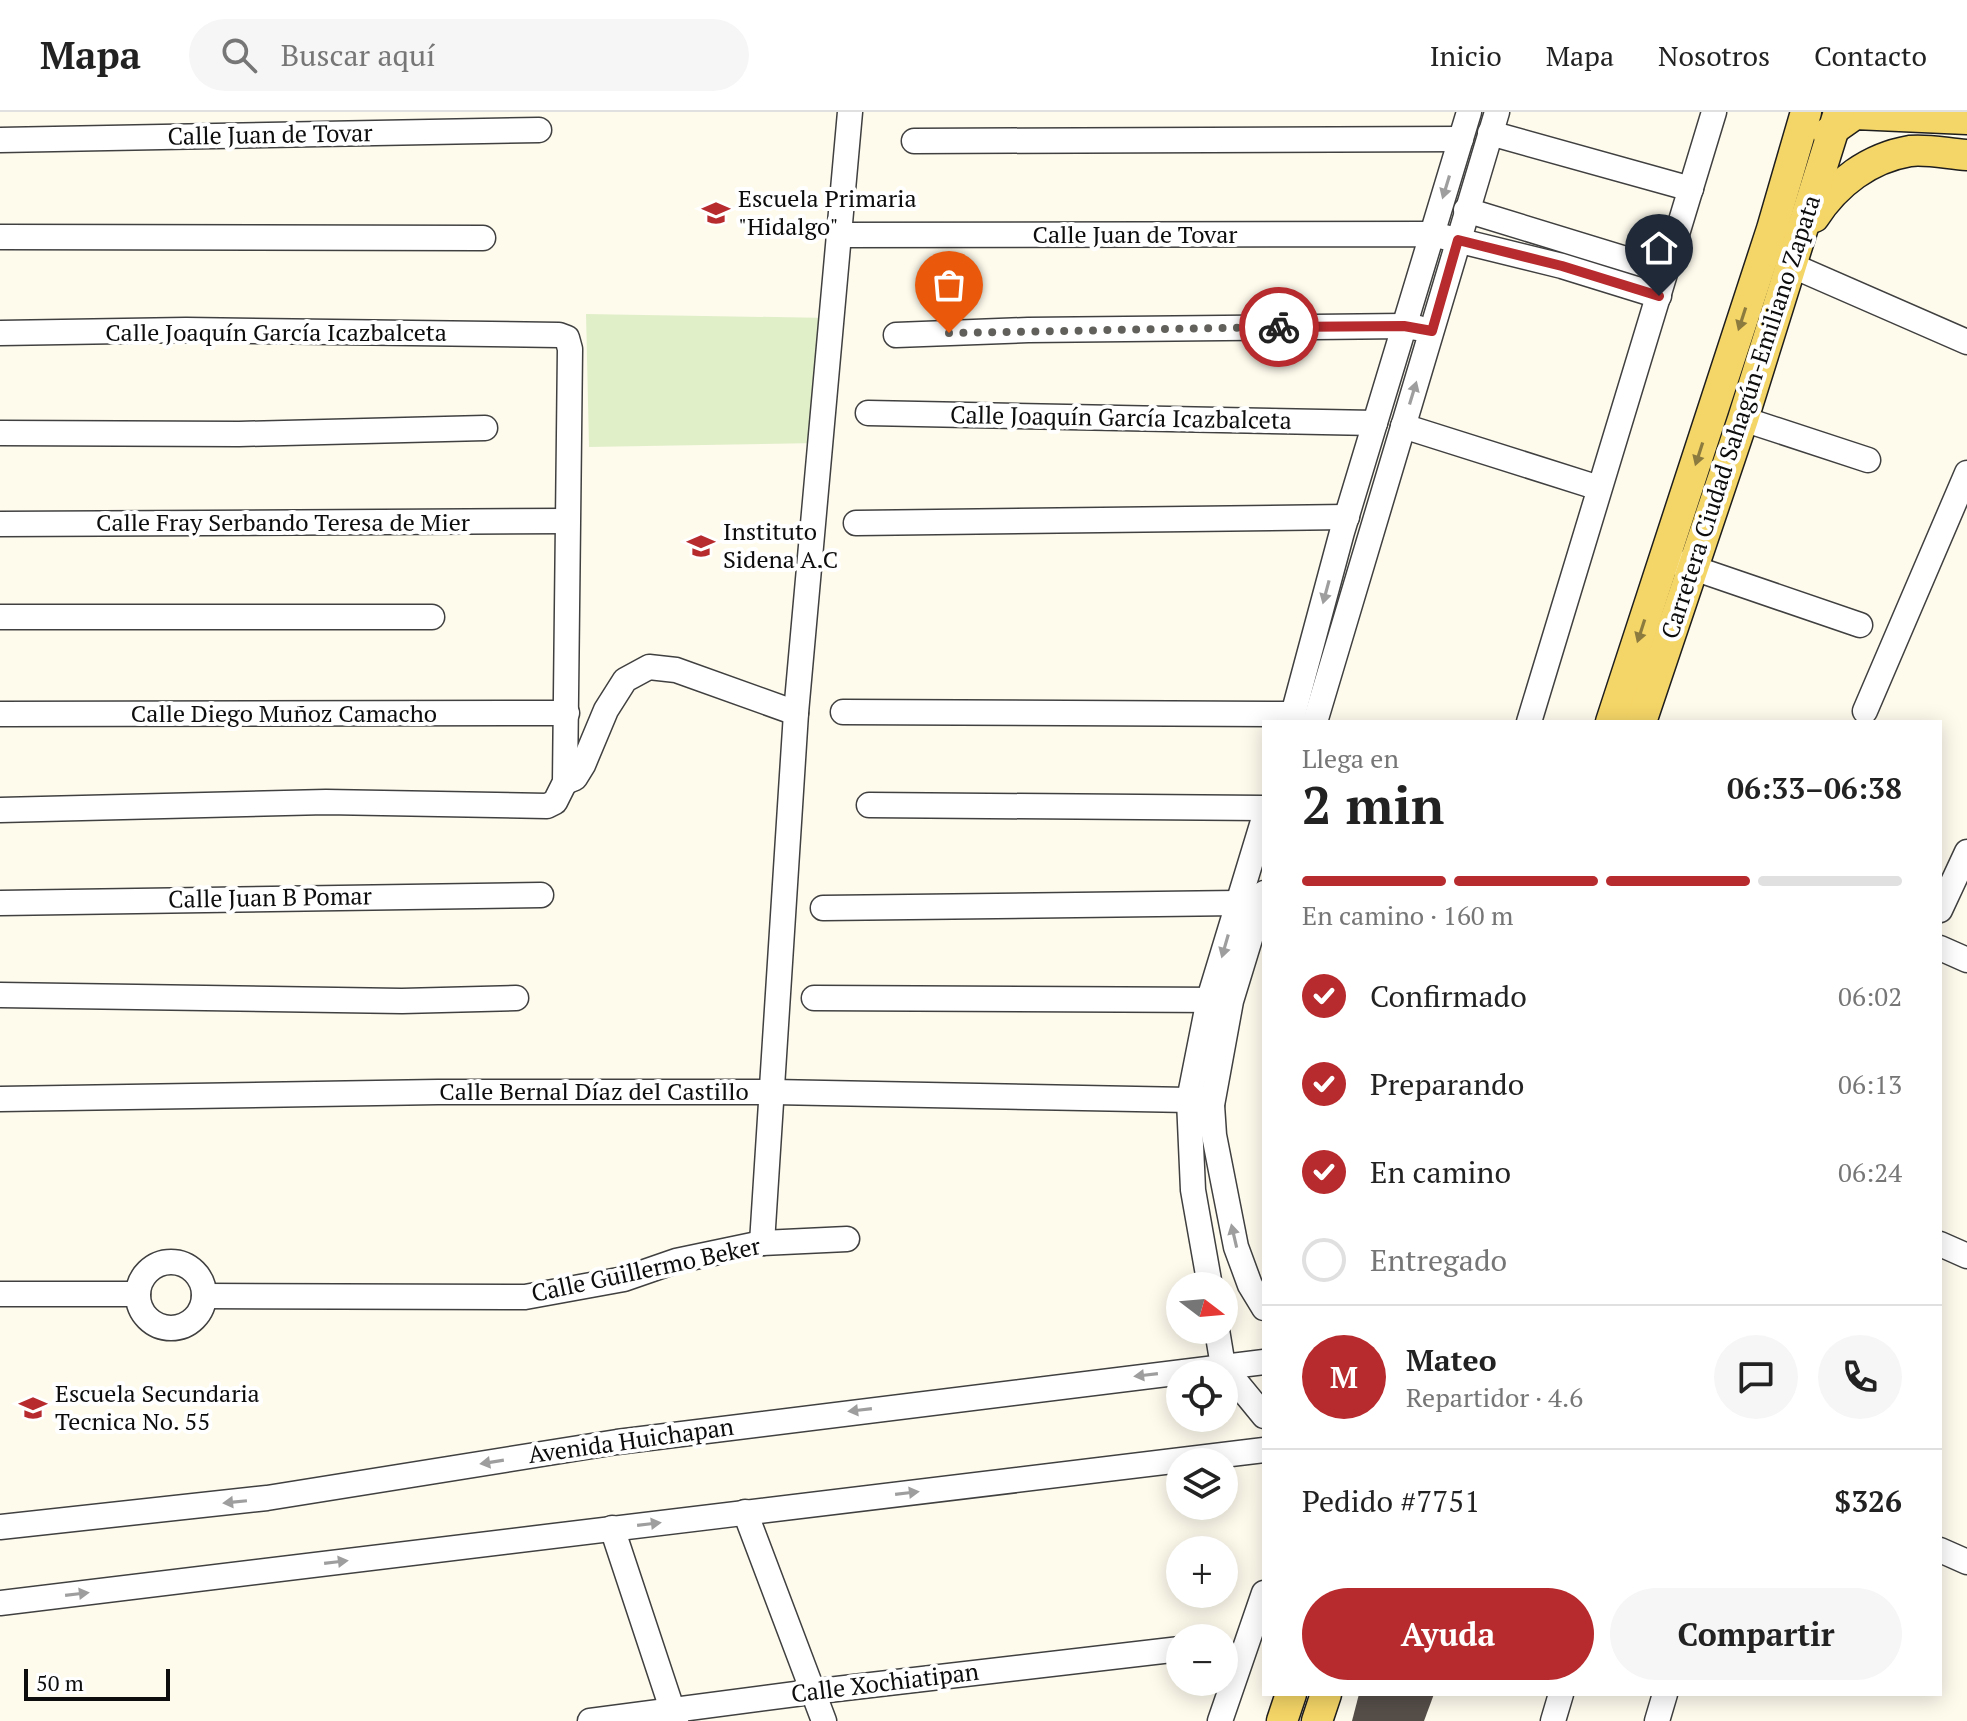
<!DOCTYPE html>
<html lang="es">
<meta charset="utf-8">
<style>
:root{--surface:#fff;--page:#f6f6f6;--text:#222;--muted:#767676;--line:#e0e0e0;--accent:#b72a2d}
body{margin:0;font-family:"PT Serif",serif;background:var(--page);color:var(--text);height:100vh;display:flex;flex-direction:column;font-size:30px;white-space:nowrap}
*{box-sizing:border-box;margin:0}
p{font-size:26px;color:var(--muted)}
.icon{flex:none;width:44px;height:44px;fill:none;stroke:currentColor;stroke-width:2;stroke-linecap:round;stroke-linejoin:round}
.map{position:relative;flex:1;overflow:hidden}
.details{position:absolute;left:1262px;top:608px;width:680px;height:976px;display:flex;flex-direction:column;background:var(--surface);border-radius:0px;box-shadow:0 4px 20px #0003}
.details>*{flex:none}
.needle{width:52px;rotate:106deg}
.tools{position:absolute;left:1166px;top:1160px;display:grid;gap:16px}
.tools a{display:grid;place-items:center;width:72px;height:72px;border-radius:50%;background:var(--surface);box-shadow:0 4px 20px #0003;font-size:40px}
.scale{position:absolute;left:24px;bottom:20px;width:146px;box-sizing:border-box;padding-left:8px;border:4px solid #0d0d0d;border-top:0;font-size:22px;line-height:28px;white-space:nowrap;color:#0d0d0d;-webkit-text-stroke:6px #fff;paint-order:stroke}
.pin{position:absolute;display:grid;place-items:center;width:68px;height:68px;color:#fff;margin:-82px -34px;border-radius:50% 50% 50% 0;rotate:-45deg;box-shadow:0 0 8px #0007}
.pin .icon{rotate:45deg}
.courier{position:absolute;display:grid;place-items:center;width:80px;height:80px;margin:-40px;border:6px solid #b72a2d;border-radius:50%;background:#fff;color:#222;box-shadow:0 2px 10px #0007}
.overview em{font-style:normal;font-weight:700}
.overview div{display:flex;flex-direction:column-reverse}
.overview{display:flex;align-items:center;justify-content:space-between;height:136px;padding:0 40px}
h1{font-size:52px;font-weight:700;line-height:60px}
.bar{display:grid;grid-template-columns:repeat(4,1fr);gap:12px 8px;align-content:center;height:96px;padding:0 40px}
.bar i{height:10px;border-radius:6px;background:var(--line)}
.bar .active{background:var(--accent)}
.bar p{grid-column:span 4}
.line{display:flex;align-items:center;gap:20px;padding:0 40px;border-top:2px solid var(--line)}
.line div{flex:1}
.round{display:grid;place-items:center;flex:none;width:84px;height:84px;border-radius:42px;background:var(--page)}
ol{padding:0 40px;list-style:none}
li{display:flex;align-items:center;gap:24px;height:88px}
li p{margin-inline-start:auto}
li .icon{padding:8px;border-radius:50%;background:var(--accent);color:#fff;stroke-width:4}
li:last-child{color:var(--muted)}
li i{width:44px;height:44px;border:4px solid var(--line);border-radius:50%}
.cta{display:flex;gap:16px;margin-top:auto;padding:16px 40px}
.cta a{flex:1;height:92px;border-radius:48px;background:var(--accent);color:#fff;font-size:32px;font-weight:700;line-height:92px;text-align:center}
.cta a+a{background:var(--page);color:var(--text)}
header{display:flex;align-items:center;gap:48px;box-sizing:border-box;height:112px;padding:0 40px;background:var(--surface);border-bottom:2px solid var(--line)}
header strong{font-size:38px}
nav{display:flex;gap:44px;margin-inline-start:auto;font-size:28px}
.search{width:560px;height:72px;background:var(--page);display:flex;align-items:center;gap:20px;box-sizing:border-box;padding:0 28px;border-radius:44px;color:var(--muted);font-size:30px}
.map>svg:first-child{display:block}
</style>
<header>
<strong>Mapa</strong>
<div class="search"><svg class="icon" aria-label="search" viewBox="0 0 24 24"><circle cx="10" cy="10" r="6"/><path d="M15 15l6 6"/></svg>Buscar aquí</div>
<nav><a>Inicio</a><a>Mapa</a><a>Nosotros</a><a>Contacto</a></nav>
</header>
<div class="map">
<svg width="1967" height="1609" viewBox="0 0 1967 1609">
<rect width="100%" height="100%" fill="#fefbed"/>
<!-- pitch -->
<path fill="#e1efc9" d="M586 202 832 206 822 331 589 335Z"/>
<!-- building -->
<path fill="#554e49" d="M1359 1582H1434L1424 1609H1352Z"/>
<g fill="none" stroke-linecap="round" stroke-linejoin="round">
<!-- minor casing -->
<g stroke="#404040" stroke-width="27">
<g id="minor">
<path d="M1490 21 1691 77"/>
<path d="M0 28 539 18"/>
<path d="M914 29 1461 27"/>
<path d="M1466 98 1665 159"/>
<path d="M838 123 1432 122 1562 154 1659 184"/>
<path d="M0 125 483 126"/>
<path d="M1793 154 1967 230"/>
<path d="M0 221 186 218 559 223 567 226 570 237 565 670 555 690 547 694 326 690 0 698"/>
<path d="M896 223 1028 218 1404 214 1418 216"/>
<path d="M868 301 1375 311"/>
<path d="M1743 307 1868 348"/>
<path d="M1403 314 1599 376"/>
<path d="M0 321 239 322 485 316"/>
<path d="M856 411 1347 405"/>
<path d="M0 412 567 409"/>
<path d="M1676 450 1860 513"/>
<path d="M0 505H432"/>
<path d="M1865 599 1967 361"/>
<path d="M843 600 1293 602"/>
<path d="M0 602 567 601"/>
<path d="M1291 610 1342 420 1469 0"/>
<path d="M1315 610 1497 0"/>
<path d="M1529 610 1714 0"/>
<path d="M565 670 575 666 583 653 606 598 625 568 649 555 676 558 796 601"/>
<path d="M869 693 1264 696"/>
<path d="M1264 781 1231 889 1212 993 1214 1023 1236 1135 1250 1173 1264 1196"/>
<path d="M0 791 541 783"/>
<path d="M823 796 1238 791 1264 794"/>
<path d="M1940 798 1967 740"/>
<path d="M1940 836 1967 848"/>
<path d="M0 883 402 889 516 886"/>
<path d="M814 886 1225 888"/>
<path d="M0 987 438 980H773L1189 988 1212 993"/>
<path d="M762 1131 796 601 850 0"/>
<path d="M1940 1132 1967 1144"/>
<circle cx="171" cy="1183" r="33"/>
<path d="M1210 1174 1193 1078 1189 988 1209 887 1264 706"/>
<path d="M0 1182H138"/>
<path d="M204 1184 525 1185 624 1167 676 1149 762 1131 847 1127"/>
<path d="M1217 1218 1223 1254 1264 1304"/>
<path d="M745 1400 824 1609"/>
<path d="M0 1415 267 1386 617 1330 1264 1250"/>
<path d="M612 1416 676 1609"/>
<path d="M1940 1438 1967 1450"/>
<path d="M0 1491 1264 1338"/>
<path d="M590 1609 811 1580 1180 1537"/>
<path d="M1220 1609 1264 1481"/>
<path d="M1553 1609 1561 1582"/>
<path d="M1657 1609 1665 1582"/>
</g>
</g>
<!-- major casing -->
<g stroke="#1e1e1e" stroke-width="33">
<g id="major">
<path d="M1828 21 1855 2 1967 7"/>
<path d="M1814 105C1836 71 1869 46 1910 39 1928 37 1949 42 1967 43"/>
<path d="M1611 610 1772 117 1806 0"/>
<path d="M1641 610 1743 307 1839 0"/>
<path d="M1282 1609 1291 1582"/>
<path d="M1317 1609 1326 1582"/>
</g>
</g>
<!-- minor -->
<use href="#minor" stroke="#fff" stroke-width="24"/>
<!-- major -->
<use href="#major" stroke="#f4d567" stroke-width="30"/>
</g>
<!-- one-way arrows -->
<defs><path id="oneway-solid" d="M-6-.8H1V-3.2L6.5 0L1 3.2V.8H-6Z" transform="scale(2)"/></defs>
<g fill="#9e9e9e">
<use href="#oneway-solid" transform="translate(1446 75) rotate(107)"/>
<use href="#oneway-solid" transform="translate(1413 281) rotate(-73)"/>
<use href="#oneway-solid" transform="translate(1326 480) rotate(105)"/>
<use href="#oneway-solid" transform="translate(1225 834) rotate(106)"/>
<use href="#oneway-solid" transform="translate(1234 1124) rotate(-103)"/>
<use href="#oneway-solid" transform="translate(1146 1263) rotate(173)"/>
<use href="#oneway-solid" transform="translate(860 1298) rotate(173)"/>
<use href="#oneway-solid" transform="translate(492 1350) rotate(171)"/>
<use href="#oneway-solid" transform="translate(907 1381) rotate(-7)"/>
<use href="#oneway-solid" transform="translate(235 1390) rotate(174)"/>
<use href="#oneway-solid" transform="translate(649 1412) rotate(-7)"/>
<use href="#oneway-solid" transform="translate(336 1450) rotate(-7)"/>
<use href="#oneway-solid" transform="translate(77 1482) rotate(-7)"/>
</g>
<g fill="#8c7b3e">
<use href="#oneway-solid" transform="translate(1742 207) rotate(108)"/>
<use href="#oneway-solid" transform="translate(1699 342) rotate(108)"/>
<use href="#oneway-solid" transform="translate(1641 519) rotate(108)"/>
</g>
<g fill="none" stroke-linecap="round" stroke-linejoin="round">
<!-- done -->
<path stroke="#61605b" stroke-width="8" stroke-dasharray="0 14.4" d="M949 221 1279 215"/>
<!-- route -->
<path stroke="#b72a2d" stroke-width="10" d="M1279 215 1404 214 1432 219 1458 128 1562 154 1659 184"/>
</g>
<!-- icons -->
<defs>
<g id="school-bare" transform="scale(2.16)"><path d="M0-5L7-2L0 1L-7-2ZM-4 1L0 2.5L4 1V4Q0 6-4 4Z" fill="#b72a2d" stroke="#fff" stroke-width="2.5" paint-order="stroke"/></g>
</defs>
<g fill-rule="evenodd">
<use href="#school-bare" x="716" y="101"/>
<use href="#school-bare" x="701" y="434"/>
<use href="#school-bare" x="33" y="1296"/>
</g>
<g text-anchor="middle" stroke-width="8" stroke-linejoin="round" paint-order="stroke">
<!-- street labels -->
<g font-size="24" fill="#0d0d0d" stroke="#fff">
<text transform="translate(270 23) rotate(-1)" y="8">Calle Juan de Tovar</text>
<text x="1135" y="131">Calle Juan de Tovar</text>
<text x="276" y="229">Calle Joaquín García Icazbalceta</text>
<text transform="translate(1741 305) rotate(-72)" y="8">Carretera Ciudad Sahagún-Emiliano Zapata</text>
<text transform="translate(1121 306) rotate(1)" y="8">Calle Joaquín García Icazbalceta</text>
<text x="283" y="419">Calle Fray Serbando Teresa de Mier</text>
<text x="284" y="610">Calle Diego Muñoz Camacho</text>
<text transform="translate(270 786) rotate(-1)" y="8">Calle Juan B Pomar</text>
<text x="594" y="988">Calle Bernal Díaz del Castillo</text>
<text transform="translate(646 1158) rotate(-12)" y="8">Calle Guillermo Beker</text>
<text transform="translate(631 1329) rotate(-8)" y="8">Avenida Huichapan</text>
<text transform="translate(885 1571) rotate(-7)" y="8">Calle Xochiatipan</text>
</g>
<!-- poi labels -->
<g font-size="24" fill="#0d0d0d" stroke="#fff" text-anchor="start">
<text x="738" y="95">Escuela Primaria<tspan x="738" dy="28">"Hidalgo"</tspan></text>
<text x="723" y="428">Instituto<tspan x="723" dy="28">Sidena A.C</tspan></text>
<text x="55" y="1290">Escuela Secundaria<tspan x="55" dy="28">Tecnica No. 55</tspan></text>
</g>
</g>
</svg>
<div class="tools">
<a><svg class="needle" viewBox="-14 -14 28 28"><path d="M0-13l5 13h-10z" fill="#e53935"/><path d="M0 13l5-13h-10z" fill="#767676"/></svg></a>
<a><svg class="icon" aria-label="locate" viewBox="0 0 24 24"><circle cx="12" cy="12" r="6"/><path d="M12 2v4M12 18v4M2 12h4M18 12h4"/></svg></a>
<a><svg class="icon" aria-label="layers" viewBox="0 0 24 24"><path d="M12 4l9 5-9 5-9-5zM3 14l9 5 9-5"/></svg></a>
<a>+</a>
<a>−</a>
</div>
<div class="scale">50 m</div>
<div class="pin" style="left:949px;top:221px;background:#ea580c"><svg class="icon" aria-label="bag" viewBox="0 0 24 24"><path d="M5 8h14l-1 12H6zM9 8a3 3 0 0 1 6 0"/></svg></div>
<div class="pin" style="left:1659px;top:184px;background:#1f2937"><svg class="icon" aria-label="home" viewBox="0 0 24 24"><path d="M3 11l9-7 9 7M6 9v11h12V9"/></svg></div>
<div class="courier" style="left:1279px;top:215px"><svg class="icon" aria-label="bike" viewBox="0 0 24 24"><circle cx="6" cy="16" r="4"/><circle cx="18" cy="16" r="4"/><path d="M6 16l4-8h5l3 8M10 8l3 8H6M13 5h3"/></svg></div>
<section class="details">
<div class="overview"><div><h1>2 min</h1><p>Llega en</p></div><em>06:33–06:38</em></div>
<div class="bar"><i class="active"></i><i class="active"></i><i class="active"></i><i></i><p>En camino · 160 m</p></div>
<ol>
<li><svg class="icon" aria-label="check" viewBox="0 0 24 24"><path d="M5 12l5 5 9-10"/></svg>Confirmado<p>06:02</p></li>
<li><svg class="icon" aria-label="check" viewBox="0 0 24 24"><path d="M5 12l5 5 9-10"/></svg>Preparando<p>06:13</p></li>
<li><svg class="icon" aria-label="check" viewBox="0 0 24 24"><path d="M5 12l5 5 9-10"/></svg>En camino<p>06:24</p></li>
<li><i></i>Entregado</li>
</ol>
<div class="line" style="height:144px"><b class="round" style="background:var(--accent);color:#fff">M</b><div><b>Mateo</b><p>Repartidor · 4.6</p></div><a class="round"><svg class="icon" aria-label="chat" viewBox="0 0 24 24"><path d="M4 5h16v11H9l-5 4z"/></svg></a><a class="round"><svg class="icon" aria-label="phone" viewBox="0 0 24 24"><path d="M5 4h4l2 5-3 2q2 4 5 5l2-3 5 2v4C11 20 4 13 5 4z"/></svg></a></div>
<div class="line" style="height:104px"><div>Pedido #7751</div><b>$326</b></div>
<div class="cta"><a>Ayuda</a><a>Compartir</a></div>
</section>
</div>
